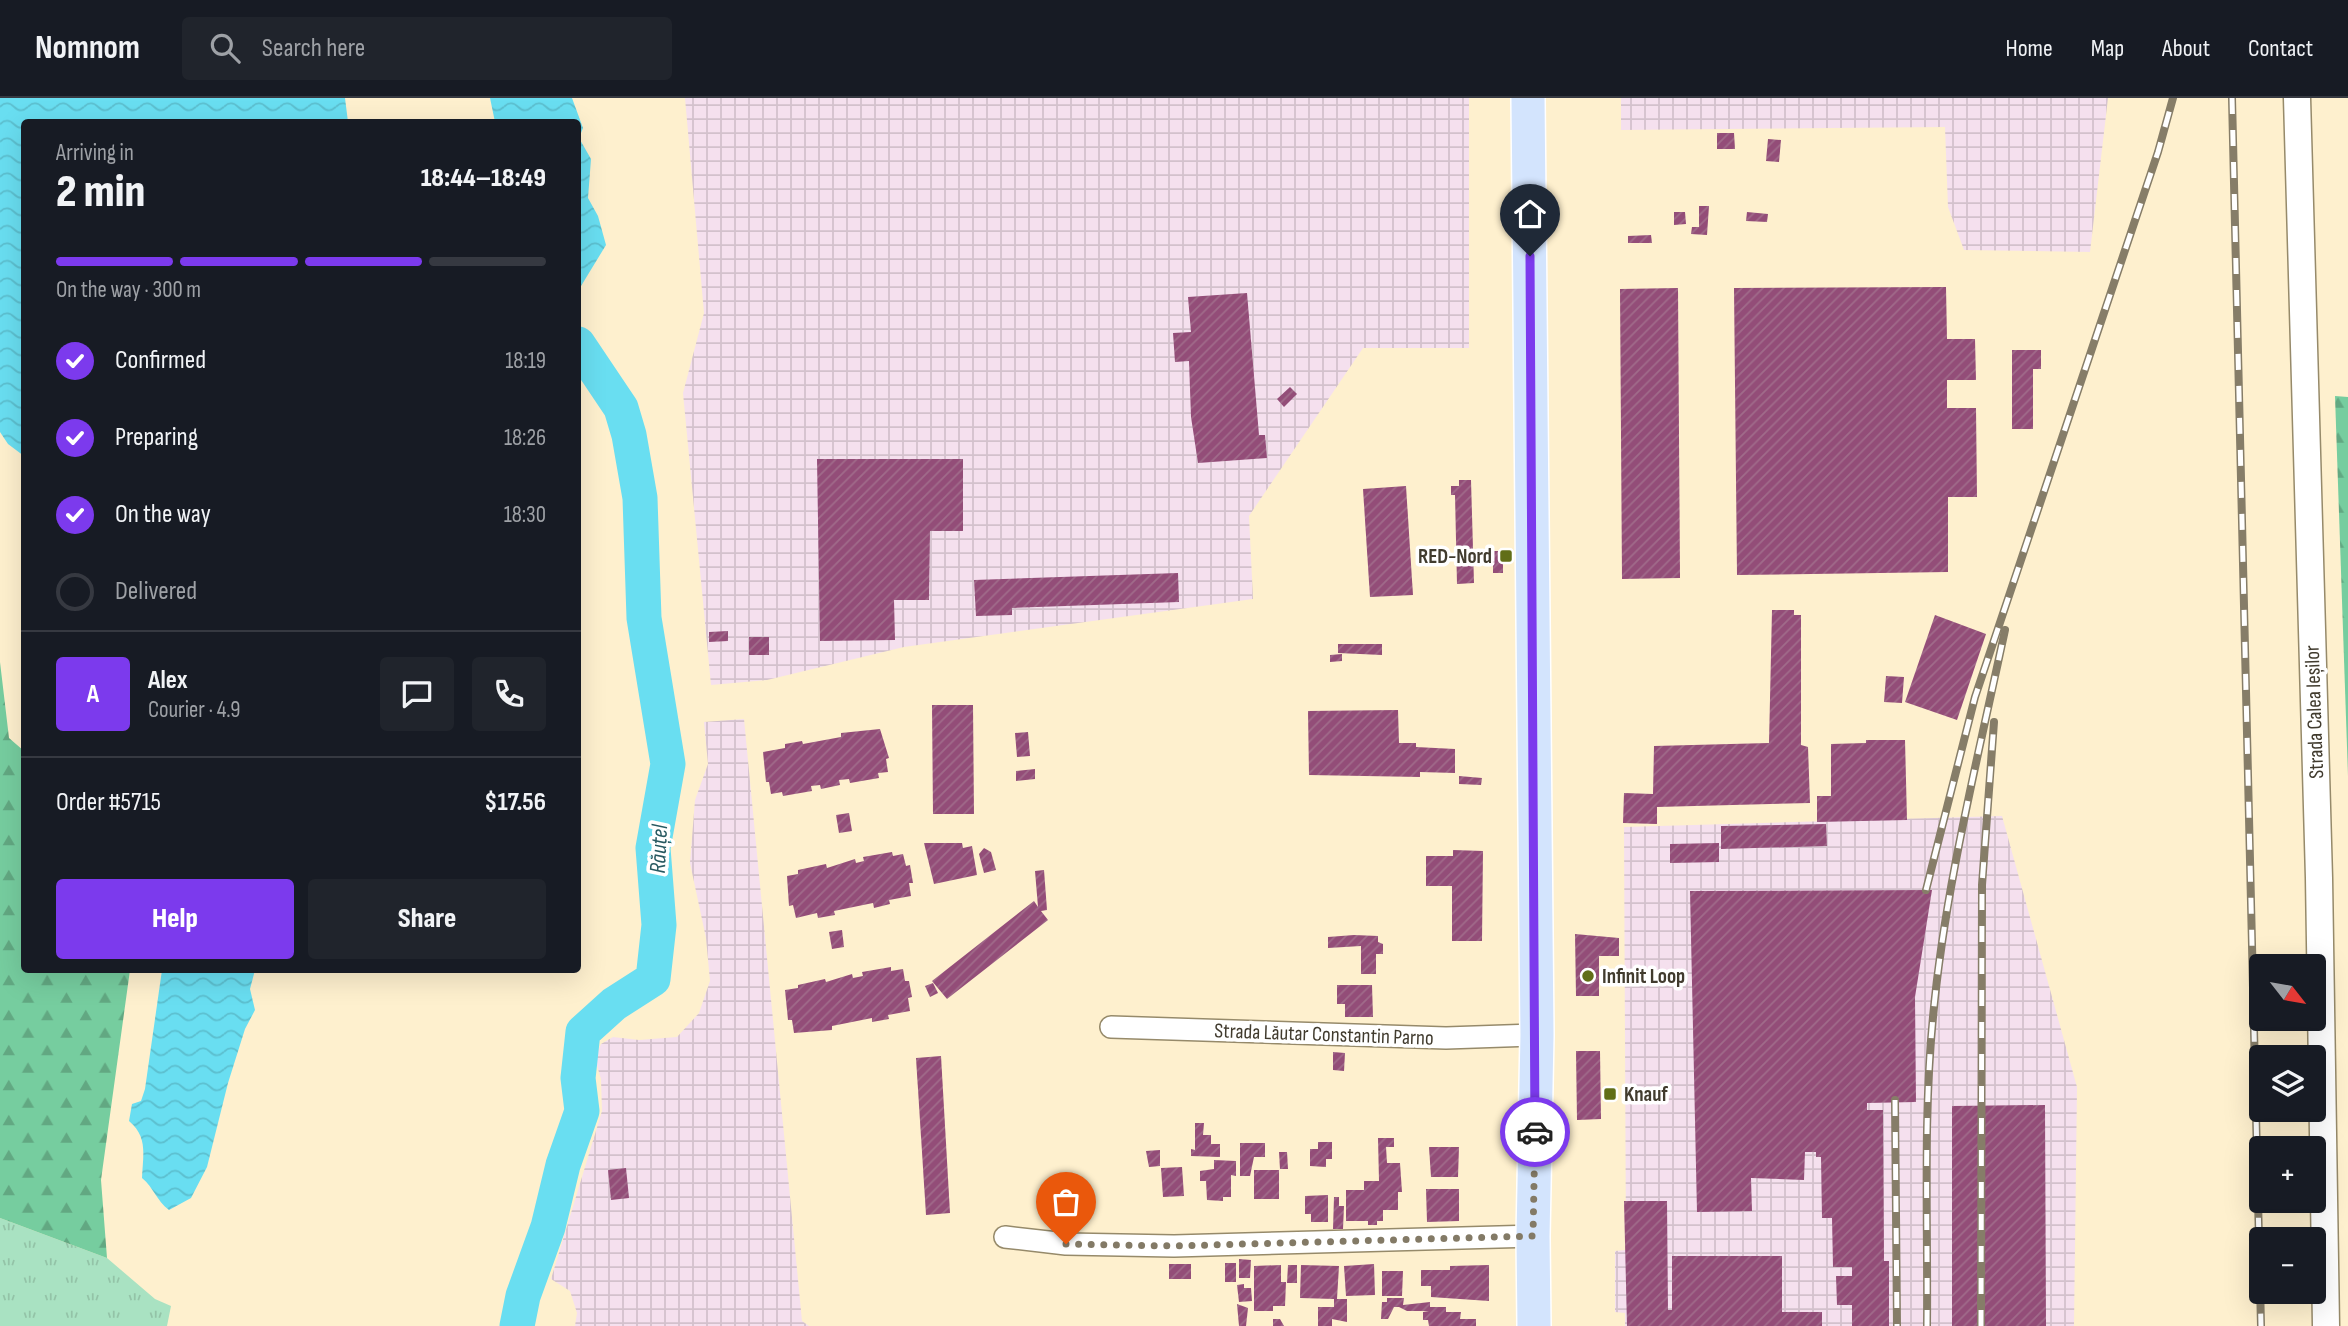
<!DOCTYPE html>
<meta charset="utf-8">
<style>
:root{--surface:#171b24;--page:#20242c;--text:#f1f3f6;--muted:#9ea1a6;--line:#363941;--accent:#7c3aed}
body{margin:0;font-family:"Sofia Sans Condensed",sans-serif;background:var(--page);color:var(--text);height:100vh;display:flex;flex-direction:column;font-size:26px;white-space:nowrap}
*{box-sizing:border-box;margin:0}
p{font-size:23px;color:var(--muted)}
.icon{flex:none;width:38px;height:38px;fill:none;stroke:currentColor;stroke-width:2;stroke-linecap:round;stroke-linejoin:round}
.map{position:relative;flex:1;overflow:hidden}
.panel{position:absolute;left:21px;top:21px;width:560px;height:854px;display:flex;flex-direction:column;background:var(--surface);border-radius:7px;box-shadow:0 7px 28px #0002}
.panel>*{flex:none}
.needle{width:46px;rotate:121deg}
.tools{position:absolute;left:2249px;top:856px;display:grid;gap:14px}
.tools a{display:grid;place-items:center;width:77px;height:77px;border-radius:7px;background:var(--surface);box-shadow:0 7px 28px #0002;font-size:35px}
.pin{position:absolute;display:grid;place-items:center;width:60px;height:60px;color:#fff;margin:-72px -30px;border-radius:50% 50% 50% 0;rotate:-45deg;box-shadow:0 0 7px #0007}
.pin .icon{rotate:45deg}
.courier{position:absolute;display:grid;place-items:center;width:70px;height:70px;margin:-35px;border:5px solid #7c3aed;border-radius:50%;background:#fff;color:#222;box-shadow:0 2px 9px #0007}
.headline em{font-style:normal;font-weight:800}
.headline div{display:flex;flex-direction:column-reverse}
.headline{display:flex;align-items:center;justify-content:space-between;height:119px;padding:0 35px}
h1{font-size:46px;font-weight:800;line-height:52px}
.bar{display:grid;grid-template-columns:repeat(4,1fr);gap:10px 7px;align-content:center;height:84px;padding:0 35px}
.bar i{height:9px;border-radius:5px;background:var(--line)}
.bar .current{background:var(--accent)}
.bar p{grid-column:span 4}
.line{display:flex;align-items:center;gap:18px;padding:0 35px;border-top:2px solid var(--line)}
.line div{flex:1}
.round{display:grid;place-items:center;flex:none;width:74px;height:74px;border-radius:7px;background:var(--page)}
ol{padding:0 35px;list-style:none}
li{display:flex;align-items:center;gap:21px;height:77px}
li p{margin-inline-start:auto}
li .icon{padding:7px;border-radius:50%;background:var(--accent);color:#fff;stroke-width:4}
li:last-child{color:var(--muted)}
li i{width:38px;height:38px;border:4px solid var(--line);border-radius:50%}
.action{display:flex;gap:14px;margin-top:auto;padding:14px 35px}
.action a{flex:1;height:80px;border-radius:7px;background:var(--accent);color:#fff;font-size:28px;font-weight:800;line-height:80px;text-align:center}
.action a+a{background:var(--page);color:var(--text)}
header{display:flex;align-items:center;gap:42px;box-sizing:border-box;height:98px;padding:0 35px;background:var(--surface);border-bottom:2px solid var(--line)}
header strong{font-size:33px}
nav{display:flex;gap:38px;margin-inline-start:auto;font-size:24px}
.search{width:490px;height:63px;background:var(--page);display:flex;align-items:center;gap:18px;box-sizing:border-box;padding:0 24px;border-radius:7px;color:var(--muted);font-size:26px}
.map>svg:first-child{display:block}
</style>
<header>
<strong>Nomnom</strong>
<div class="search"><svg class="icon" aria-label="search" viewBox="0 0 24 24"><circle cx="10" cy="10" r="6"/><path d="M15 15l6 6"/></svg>Search here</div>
<nav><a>Home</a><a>Map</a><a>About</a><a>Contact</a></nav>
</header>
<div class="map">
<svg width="2348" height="1228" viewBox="0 0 2348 1228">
<defs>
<pattern id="industrial-grid" width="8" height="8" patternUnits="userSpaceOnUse" patternTransform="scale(1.75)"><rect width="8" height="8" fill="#f5e0ee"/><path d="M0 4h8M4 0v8" fill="none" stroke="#d3c1cc"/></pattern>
<pattern id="grass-tufts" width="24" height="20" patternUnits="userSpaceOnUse" patternTransform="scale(1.75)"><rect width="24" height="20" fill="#a9e2c2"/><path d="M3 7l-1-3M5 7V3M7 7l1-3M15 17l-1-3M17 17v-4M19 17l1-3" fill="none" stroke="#93c3a7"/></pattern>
<pattern id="forest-firs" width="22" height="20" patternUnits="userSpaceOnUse" patternTransform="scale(1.75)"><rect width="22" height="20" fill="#76cd9f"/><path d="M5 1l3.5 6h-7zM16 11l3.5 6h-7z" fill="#62a882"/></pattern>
<pattern id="water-waves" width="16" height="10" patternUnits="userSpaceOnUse" patternTransform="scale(1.75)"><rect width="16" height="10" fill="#69def1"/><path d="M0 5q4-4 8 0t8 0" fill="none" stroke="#5cbfcf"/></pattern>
<pattern id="building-hatch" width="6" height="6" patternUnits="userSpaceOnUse" patternTransform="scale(1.75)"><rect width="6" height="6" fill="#934d78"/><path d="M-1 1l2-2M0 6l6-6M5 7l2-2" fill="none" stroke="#a06b8a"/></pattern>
</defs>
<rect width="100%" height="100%" fill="#fef0ce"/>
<!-- industrial -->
<g fill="url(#industrial-grid)">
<path d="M685 0H1469V250H1363L1249 418 1253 501 904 549 767 582 711 587 683 295 704 215Z"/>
<path d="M1621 0H2108L2090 154 1964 152 1948 109 1945 29 1621 32Z"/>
<path d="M744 621 802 1223 809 1228H575L577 1215 570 1193 551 1181 602 1013 601 981 595 961 601 946 613 939 639 942 677 939 699 915 710 883 706 840 690 765 695 702 708 666 704 624Z"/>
<path d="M2002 718 2077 989 2074 1228H1625V1215L1615 1214V1153L1626 1152 1624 729Z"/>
</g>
<!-- grass -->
<path fill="url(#grass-tufts)" d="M0 1120 107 1160 155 1201 171 1208 167 1228H0Z"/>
<!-- forest -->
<g fill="url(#forest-firs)">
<path d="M2335 298 2348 299V678Z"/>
<path d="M0 564 9 640 24 653V872H130L101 1082 107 1160 0 1120Z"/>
</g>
<!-- water -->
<g fill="url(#water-waves)">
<path d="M0 0H345L348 24H24V358L8 346 0 334Z"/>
<path d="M490 0H572L583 30 579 40 591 61 588 100 598 118 606 147 578 193V24H495Z"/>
<path d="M162 872H255L250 891 255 912 245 931 228 985 207 1069 191 1100 169 1112C156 1102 154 1090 142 1080 143 1056 148 1039 129 1023L132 1006 141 1003 145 991Z"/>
</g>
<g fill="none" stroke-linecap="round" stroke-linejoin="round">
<!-- river -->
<path stroke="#69def1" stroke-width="35" d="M517 1228 523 1198 548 1129 563 1067 582 1013 578 980 583 934 614 906 653 881 659 827 653 750 668 666 644 520 640 400 629 337 621 310 578 246"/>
</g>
<!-- building -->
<g fill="url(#building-hatch)">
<path d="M1717 35H1734L1735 51H1717Z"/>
<path d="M1768 41 1781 42 1779 64 1766 63Z"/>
<path d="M1699 108H1709L1707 137 1691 136 1692 129H1699Z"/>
<path d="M1674 114H1685L1686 126 1674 127Z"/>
<path d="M1747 114 1768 116 1767 124 1746 123Z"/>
<path d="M1651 137 1652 145H1628V138Z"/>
<path d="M1946 189 1947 241H1975L1976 282H1947V310H1976L1977 399H1948V474L1737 477 1734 190Z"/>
<path d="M1678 190 1680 480 1622 481 1620 191Z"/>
<path d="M1247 195 1259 337H1265L1267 360 1198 365 1191 319 1189 263 1175 264 1173 235 1191 234 1188 199Z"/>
<path d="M2012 252H2041V271H2033V331H2012Z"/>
<path d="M1290 289 1297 296 1284 309 1277 301Z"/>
<path d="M817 361H963V433H930L929 502H894L895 542 820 543Z"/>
<path d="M1459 382H1471L1474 485 1457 486 1455 397H1451V388H1459Z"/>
<path d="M1406 388 1413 497 1370 499 1363 391Z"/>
<rect x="1493" y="453" width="10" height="22"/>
<path d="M1178 475 1179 504 1012 510V517L976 518 974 482Z"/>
<path d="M1772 512H1794V517H1801V647L1808 649 1810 705 1657 709V726L1623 725 1624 695 1653 696 1654 648 1769 645Z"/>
<path d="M1935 517 1986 536 1957 622 1905 604Z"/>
<path d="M728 533V543L709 544V534Z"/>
<rect x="749" y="539" width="20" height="18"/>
<path d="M1338 546H1382V557L1338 555Z"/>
<path d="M1342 556V563L1330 564V557Z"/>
<path d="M1886 578 1904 579 1902 605 1884 604Z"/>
<path d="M932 607H973L974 716H933Z"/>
<path d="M1398 612 1399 645H1416V649L1455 651V675L1420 674V679L1309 677 1308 613Z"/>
<path d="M880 631 889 660 886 661 888 674 878 675 879 680 850 685 849 681 839 682 840 687 821 691 820 687 811 688 812 693 783 698 782 694 771 696 769 684H766L763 654 785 650V646L802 643 803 646 841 639V635Z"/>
<path d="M1028 634 1030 658 1017 659 1015 635Z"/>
<path d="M1866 642H1905L1907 722 1817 724V698H1831V646L1866 645Z"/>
<path d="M1035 671V681L1016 683V673Z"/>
<path d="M1459 678 1482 680 1481 687 1459 686Z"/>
<path d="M849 715 852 733 839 735 836 717Z"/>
<path d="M1826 726 1827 748 1721 751V728Z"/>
<path d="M924 745H962L963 750 972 748 977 777 934 786Z"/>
<path d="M1719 745V764L1670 765V746Z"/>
<path d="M984 750 991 754 996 772 984 775 979 756Z"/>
<path d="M1453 752 1483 753 1482 843H1452V788H1426V758H1453Z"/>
<path d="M892 754 893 758 903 756 906 768 910 767 913 785H909L911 798 889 802 890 806 874 810 873 805 834 813 835 817 818 820 817 815 796 820 793 807 789 808 787 778 798 776V772L826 766 827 770 855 761 856 765 864 763 863 759Z"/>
<path d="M1044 772 1047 812 1041 813 1048 822 947 901 932 883 1034 803 1038 809 1035 773Z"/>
<path d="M1932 792 1915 899 1916 1004 1867 1005V1012H1883L1884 1163H1889V1228H1852V1207H1837L1836 1178H1852V1169H1833L1832 1120H1822L1821 1059H1816V1054H1805L1804 1082 1751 1080 1752 1113 1697 1114 1690 793Z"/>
<path d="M842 832 844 849 832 851 829 834Z"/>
<path d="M1575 836 1619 840V858H1599V898H1576Z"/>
<path d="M1354 837 1378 838V844L1383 846V856H1376V876H1361V848L1328 850V839Z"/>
<path d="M891 869V873L903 871 905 883H909L912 899 908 900 910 913 888 917 889 921 872 924V920L832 928V932L794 935 792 922H788L785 892 798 890V887L825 881 826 884 852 876 853 880 863 878 862 874Z"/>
<path d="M933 885 938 895 930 899 925 888Z"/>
<path d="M1337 887H1372L1373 919H1345V906H1337Z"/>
<path d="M1576 953H1600L1601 1021 1577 1022Z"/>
<path d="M1333 954 1345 955 1344 973 1333 972Z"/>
<path d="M941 958 950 1115 926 1117 916 960Z"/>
<path d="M2045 1007 2046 1228H1952V1008Z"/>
<path d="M1195 1025H1204L1203 1037H1211V1046H1220V1059L1191 1058V1051L1195 1052Z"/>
<path d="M1378 1040H1394V1049H1386L1387 1065H1400L1402 1094H1398V1112H1383V1123H1377V1127H1368V1123H1346V1092H1364V1083H1379Z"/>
<path d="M1318 1044H1332V1061H1326V1069L1310 1068V1051H1318Z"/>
<path d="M1240 1045H1265V1059H1254L1250 1078H1240Z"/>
<path d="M1429 1049H1459L1458 1079H1431Z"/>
<path d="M1160 1052V1068L1149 1069 1146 1053Z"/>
<path d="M1279 1054H1287L1288 1071H1280Z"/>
<path d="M1214 1062 1236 1063V1078L1231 1077V1099H1223V1103L1207 1102 1206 1083H1200V1073L1214 1071Z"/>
<path d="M1182 1069 1184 1098 1163 1099 1161 1070Z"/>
<path d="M626 1070 629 1100 611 1102 608 1072Z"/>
<rect x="1254" y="1072" width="25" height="29"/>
<path d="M1426 1091H1459V1123L1427 1124Z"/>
<path d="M1328 1097V1124H1311V1116H1305V1098Z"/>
<path d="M1334 1099H1339V1108H1344L1343 1131H1333Z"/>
<path d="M1624 1103H1667L1668 1212H1672V1158H1782V1214H1822V1228H1627Z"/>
<path d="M1239 1161 1251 1162 1250 1180H1239Z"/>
<rect x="1225" y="1165" width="11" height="19"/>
<rect x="1169" y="1166" width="22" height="15"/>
<path d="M1374 1166 1375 1197 1346 1198 1344 1168Z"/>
<path d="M1281 1167V1184H1286L1285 1208H1273V1213H1254V1168Z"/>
<path d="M1288 1167H1297V1185H1287Z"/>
<path d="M1301 1167 1339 1168 1337 1201H1347V1224L1332 1221V1228H1318V1209H1334V1201L1300 1200Z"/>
<path d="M1489 1167V1203L1431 1199V1188H1421V1172H1450V1168Z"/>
<path d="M1382 1173H1403L1402 1198H1382Z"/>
<path d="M1244 1186V1190H1251L1252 1203 1239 1204 1237 1187Z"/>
<path d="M1387 1200H1404L1403 1207 1430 1204V1209H1446V1214H1461L1460 1221H1476V1228H1429L1428 1222H1423V1214L1429 1213H1407L1399 1209H1394L1388 1221H1381L1382 1204H1387Z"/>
<path d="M1237 1206 1248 1210 1246 1228H1239Z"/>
<path d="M1273 1221H1280L1284 1228H1273Z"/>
</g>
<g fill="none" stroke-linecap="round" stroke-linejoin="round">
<!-- minor casing -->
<g stroke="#968a6a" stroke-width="24">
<g id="minor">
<path d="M1111 929 1446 940 1537 937"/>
<path d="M1005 1139 1066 1146 1174 1148 1533 1138"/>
</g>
</g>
<!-- tertiary casing -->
<g stroke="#968a6a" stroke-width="29">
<path id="tertiary" d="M2297 0 2319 780 2326 1228"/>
</g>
<!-- primary casing -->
<g stroke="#fff" stroke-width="36">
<path id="primary" d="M1528 0 1537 937 1533 1138 1534 1228"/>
</g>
<!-- minor -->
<use href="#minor" stroke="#fff" stroke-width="21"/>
<!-- tertiary -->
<use href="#tertiary" stroke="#fff" stroke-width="26"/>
<!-- primary -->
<use href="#primary" stroke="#d3e4fd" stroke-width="33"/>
<!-- rail casing -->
<g stroke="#867d68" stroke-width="8">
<g id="rail">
<path d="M2232 0 2261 1228"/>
<path d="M1926 792 1975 599 2158 54 2173 0"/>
<path d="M1895 1002 1897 1228"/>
<path d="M1927 1228C1928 1125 1923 1021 1933 919 1945 789 1978 660 2005 532"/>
<path d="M1981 1228 1982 787 1994 624"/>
</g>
</g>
<!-- rail -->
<use href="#rail" stroke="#fff" stroke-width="5" stroke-dasharray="16" stroke-linecap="butt"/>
</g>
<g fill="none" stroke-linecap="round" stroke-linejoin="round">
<!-- done -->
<path stroke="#837a66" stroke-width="7" stroke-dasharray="0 12.6" d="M1066 1146 1174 1148 1533 1138 1535 1034"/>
<!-- route -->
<path stroke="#7c3aed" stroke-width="9" d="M1530 158 1535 1034"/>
</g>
<!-- markers -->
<g fill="#616e17" stroke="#fff" stroke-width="2.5">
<rect x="1499" y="451" width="14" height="14" rx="3.5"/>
<circle cx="1588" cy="878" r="7"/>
<rect x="1603" y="989" width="14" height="14" rx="3.5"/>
</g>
<g text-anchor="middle" stroke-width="7" stroke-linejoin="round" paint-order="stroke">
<!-- poi labels -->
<g font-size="21" font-weight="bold" fill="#413b2e" stroke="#fff" text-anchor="start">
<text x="1492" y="465" text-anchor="end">RED-Nord</text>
<text x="1602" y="885">Infinit Loop</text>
<text x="1624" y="1003">Knauf</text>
</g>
<!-- street labels -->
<g font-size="21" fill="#413b2e" stroke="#fff">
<text transform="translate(2314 614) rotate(-92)" y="7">Strada Calea Ieșilor</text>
<text transform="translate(1324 936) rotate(2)" y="7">Strada Lăutar Constantin Parno</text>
</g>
<!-- water labels -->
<g font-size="23" font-style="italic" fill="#275961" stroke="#fff">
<text transform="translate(658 751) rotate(-87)" y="8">Răuțel</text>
</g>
</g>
</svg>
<div class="tools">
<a><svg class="needle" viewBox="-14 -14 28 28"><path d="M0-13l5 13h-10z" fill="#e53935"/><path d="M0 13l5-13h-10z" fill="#9ea1a6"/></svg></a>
<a><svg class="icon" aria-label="layers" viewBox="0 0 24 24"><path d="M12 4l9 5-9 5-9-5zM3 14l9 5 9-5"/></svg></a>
<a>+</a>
<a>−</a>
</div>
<div class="pin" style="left:1066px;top:1146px;background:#ea580c"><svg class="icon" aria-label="bag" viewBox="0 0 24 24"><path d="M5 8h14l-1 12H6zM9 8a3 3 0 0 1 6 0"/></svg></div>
<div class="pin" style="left:1530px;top:158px;background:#1f2937"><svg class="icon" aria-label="home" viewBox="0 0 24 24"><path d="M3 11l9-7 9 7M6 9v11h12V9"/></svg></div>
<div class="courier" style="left:1535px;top:1034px"><svg class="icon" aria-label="car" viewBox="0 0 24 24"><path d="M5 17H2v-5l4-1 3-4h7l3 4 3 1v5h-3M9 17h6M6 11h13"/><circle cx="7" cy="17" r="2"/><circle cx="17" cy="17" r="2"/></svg></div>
<section class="panel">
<div class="headline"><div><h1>2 min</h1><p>Arriving in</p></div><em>18:44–18:49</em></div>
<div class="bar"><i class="current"></i><i class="current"></i><i class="current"></i><i></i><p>On the way · 300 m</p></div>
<ol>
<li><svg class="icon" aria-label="check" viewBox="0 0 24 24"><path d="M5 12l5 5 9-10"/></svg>Confirmed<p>18:19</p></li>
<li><svg class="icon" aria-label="check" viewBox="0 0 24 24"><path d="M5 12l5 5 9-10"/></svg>Preparing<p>18:26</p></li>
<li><svg class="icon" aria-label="check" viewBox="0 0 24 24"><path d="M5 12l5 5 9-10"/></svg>On the way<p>18:30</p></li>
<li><i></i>Delivered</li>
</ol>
<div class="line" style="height:126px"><b class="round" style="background:var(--accent);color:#fff">A</b><div><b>Alex</b><p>Courier · 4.9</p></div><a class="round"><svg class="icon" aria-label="chat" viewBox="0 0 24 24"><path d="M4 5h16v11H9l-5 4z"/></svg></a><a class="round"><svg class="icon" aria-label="phone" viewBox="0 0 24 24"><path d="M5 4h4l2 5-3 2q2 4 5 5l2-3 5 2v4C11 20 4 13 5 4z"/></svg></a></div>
<div class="line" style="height:91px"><div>Order #5715</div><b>$17.56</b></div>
<div class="action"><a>Help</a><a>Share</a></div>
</section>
</div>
